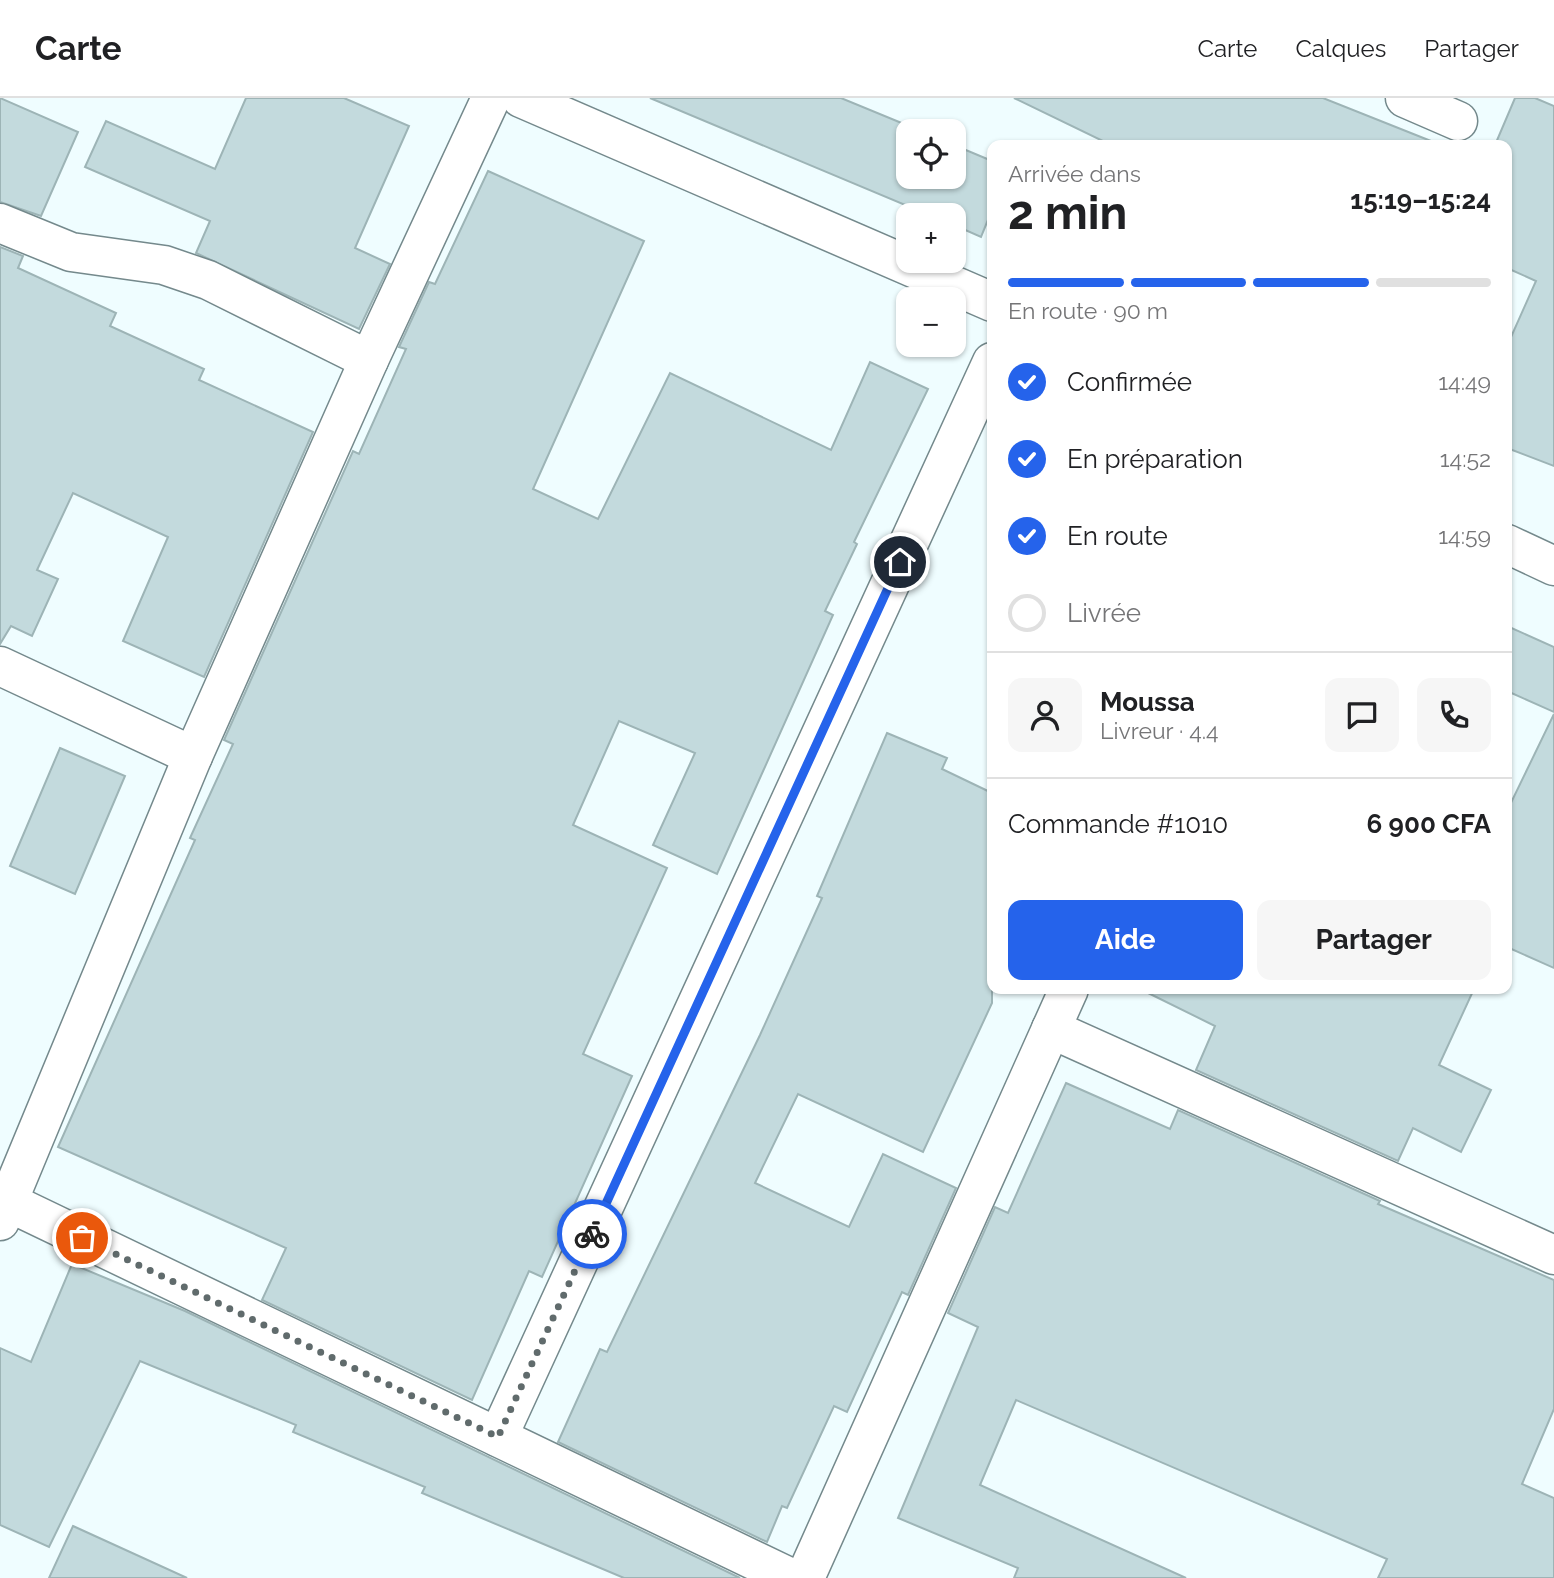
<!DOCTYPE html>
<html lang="fr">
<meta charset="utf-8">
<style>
:root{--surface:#fff;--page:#f6f6f6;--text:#202124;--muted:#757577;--line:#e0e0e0;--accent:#2563eb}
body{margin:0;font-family:Raleway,sans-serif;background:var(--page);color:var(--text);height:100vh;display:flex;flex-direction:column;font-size:26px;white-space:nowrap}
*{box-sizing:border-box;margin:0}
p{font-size:23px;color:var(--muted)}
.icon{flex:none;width:38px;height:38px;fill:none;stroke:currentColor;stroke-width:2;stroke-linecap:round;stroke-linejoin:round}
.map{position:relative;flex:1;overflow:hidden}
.drawer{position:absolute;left:987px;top:42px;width:525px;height:854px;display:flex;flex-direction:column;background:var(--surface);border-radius:14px;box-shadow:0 2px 5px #0004}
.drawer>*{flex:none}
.fabs{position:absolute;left:896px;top:21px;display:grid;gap:14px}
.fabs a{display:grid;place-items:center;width:70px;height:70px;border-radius:14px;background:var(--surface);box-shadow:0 2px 5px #0004;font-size:35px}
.pin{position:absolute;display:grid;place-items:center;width:60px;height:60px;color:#fff;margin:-30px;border:4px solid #fff;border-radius:50%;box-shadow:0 2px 7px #0007}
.courier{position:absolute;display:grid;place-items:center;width:70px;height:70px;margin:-35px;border:5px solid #2563eb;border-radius:50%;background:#fff;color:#222;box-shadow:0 2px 9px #0007}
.summary em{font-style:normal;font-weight:700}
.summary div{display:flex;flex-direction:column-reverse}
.summary{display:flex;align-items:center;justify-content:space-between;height:119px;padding:0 21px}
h1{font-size:46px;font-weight:700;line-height:52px}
.bar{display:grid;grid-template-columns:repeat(4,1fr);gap:10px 7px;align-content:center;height:84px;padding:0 21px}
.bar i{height:9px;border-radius:5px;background:var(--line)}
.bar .current{background:var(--accent)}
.bar p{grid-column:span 4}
.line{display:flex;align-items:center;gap:18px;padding:0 21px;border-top:2px solid var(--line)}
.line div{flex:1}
.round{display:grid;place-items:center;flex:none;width:74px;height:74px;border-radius:14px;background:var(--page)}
ol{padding:0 21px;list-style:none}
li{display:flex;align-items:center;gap:21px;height:77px}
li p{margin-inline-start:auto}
li .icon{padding:7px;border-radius:50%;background:var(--accent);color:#fff;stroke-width:4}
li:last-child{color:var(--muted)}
li i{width:38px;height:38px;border:4px solid var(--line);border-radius:50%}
.primary-button{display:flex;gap:14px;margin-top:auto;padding:14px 21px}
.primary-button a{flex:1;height:80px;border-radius:14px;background:var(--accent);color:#fff;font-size:28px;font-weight:700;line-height:80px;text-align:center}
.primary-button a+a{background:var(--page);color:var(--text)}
header{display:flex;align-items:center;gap:42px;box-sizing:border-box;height:98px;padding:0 35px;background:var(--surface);border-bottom:2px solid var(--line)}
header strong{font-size:33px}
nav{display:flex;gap:38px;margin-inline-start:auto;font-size:24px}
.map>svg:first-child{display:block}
</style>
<header>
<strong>Carte</strong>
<nav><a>Carte</a><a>Calques</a><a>Partager</a></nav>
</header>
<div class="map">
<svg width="1554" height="1480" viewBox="0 0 1554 1480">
<rect width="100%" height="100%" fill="#effdff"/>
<!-- building -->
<g fill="#c3dadd" stroke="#9db4b6" stroke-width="2">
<path d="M0 0 78 34 41 118 0 104Z"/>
<path d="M246 0H344L409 28 355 150 390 166 359 231 196 155 210 123 85 69 106 23 215 71Z"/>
<path d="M650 0H841L921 33H908V79H954V47L992 63V112L981 139 954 127V117H929Z"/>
<path d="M1014 0H1323L1436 45 1111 47Z"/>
<path d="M1515 0H1535L1554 8V368L1507 350V248L1536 183 1507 170V47H1495Z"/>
<path d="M488 73 644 143 533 391 598 421 670 275 831 352 870 264 928 291 854 444 857 446 825 513 833 517 717 776 653 747 695 655 619 623 573 727 667 770 583 956 632 978 542 1179 529 1173 472 1302 262 1202 286 1150 58 1049 195 742 190 740 233 646 224 642 353 353 359 356 406 251 399 249 429 184 435 186Z"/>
<path d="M0 149 23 158 18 170 116 215 110 228 204 271 199 282 313 334 204 579 123 543 168 439 73 395 37 472 58 481 32 538 11 528 0 546Z"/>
<path d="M1507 528 1554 549V614L1507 593Z"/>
<path d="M1554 616V870L1507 849V713Z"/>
<path d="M887 635 947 660 942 671 992 695V905L923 1054 798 996 755 1085 849 1129 883 1056 956 1090 908 1197 902 1194 847 1314 834 1308 787 1410 782 1408 767 1444 558 1344 600 1251 607 1254 760 937 822 800 817 798Z"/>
<path d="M60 650 125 678 75 796 10 768Z"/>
<path d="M1140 891H1474L1439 967 1491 992 1461 1054 1413 1030 1398 1063 1196 972 1215 928Z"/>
<path d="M1066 985 1170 1031 1178 1012 1380 1103 1378 1106 1554 1182V1311L1522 1386 1554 1400V1480H1378L1387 1461 1016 1302 980 1387 1186 1480H1014L1018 1470 898 1420 978 1229 948 1215 995 1109 1008 1115Z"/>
<path d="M72 1166 185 1213 740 1480H624L422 1395 425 1389 293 1334 296 1327 140 1263 49 1449 0 1427V1250L31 1264Z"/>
<path d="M73 1428 187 1480H49Z"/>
</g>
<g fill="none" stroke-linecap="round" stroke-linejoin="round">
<!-- minor casing -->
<g stroke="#74898c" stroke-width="41">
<g id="minor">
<path d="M521 0 992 204"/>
<path d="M1405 0 1458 23"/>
<path d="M0 125 71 154 164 167 208 182 369 262"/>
<path d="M1507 446 1554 468"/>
<path d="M0 568 193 658"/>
<path d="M1051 931 1554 1157"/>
<path d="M8 1104 791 1480"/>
<path d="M0 1123 193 658 369 262 491 0"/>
<path d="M498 1339 992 264"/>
<path d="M805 1480 1069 891"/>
</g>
</g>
<!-- minor -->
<use href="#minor" stroke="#fff" stroke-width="38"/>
</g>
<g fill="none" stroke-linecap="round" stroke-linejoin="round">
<!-- done -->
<path stroke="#606b6c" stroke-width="7" stroke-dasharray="0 12.6" d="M82 1140 498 1339 592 1136"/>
<!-- route -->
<path stroke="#2563eb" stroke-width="9" d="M592 1136 900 464"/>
</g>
</svg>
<div class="fabs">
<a><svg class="icon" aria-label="locate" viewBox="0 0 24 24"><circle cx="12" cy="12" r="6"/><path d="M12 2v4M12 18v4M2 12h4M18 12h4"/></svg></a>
<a>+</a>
<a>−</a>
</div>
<div class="pin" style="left:82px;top:1140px;background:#ea580c"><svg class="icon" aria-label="bag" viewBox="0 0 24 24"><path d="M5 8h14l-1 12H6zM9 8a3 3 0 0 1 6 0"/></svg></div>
<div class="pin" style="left:900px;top:464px;background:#1f2937"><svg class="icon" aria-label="home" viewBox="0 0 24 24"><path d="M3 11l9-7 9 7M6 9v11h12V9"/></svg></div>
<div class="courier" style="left:592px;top:1136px"><svg class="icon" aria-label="bike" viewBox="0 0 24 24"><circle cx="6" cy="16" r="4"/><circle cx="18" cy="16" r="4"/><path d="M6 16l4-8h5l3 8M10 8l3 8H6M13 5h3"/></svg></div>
<section class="drawer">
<div class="summary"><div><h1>2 min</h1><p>Arrivée dans</p></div><em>15:19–15:24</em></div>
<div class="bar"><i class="current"></i><i class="current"></i><i class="current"></i><i></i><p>En route · 90 m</p></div>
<ol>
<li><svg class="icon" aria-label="check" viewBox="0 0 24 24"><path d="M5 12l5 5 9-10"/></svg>Confirmée<p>14:49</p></li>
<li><svg class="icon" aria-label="check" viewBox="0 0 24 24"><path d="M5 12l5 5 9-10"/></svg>En préparation<p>14:52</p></li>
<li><svg class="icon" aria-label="check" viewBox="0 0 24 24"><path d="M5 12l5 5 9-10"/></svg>En route<p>14:59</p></li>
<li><i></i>Livrée</li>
</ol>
<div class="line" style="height:126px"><a class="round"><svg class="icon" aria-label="person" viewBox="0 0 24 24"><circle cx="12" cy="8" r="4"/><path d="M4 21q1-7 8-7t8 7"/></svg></a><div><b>Moussa</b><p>Livreur · 4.4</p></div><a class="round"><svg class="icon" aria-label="chat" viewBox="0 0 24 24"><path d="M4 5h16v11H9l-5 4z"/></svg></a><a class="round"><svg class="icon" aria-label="phone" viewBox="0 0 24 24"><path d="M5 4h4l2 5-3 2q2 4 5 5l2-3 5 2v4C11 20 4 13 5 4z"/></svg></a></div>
<div class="line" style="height:91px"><div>Commande #1010</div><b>6 900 CFA</b></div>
<div class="primary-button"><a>Aide</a><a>Partager</a></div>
</section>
</div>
